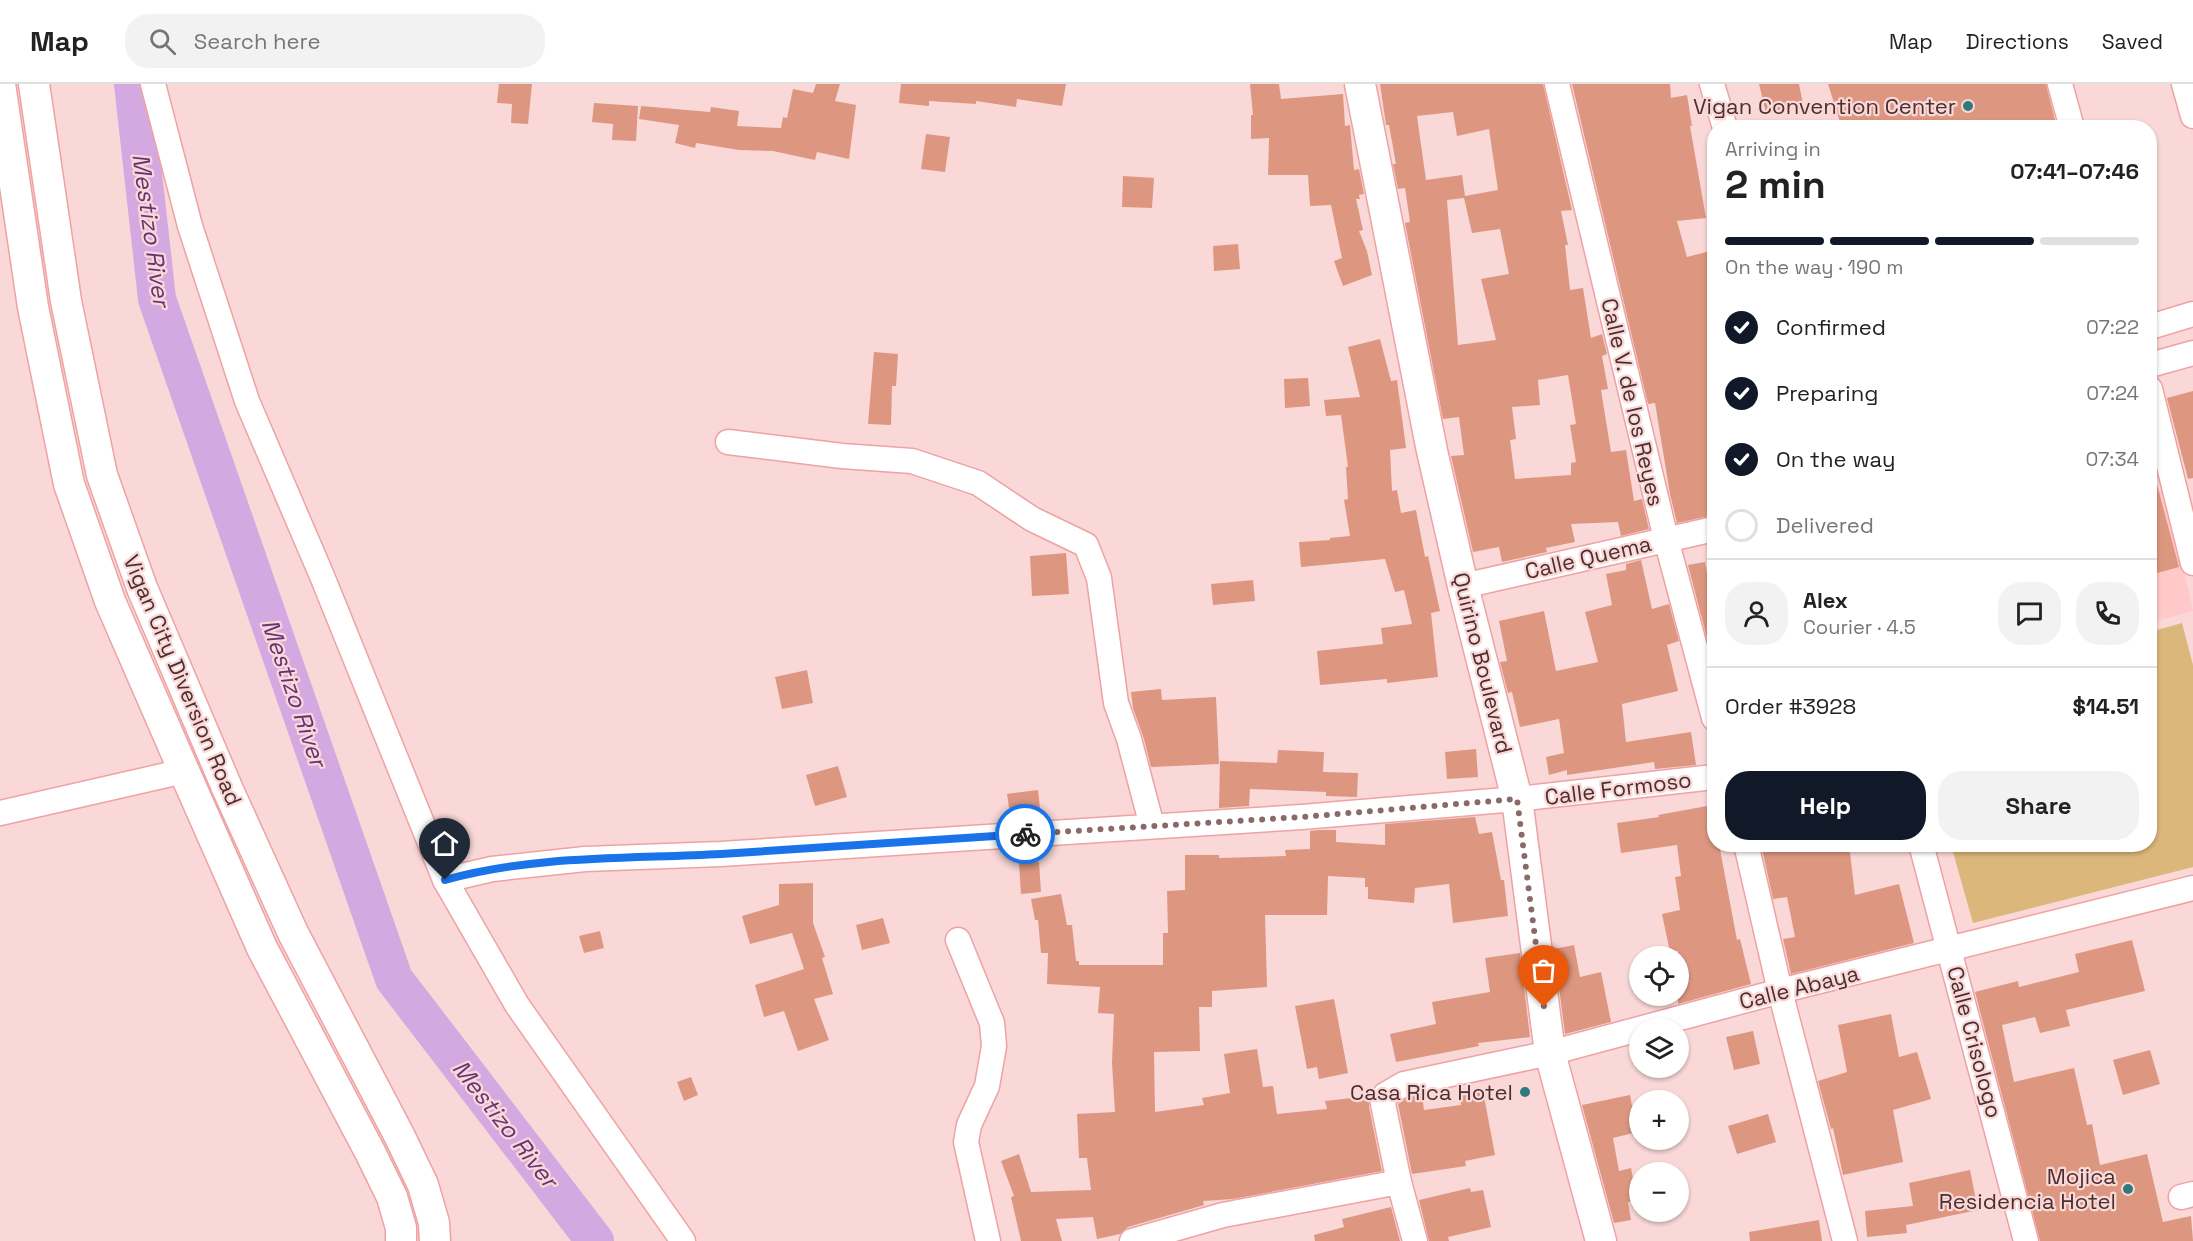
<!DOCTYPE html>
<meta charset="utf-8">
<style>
:root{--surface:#fff;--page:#f2f2f2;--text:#222;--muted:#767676;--line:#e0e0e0;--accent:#111827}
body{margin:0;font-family:"Space Grotesk",sans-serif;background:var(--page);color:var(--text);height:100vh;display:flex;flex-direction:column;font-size:22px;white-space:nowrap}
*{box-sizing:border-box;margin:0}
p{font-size:20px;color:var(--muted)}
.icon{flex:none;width:33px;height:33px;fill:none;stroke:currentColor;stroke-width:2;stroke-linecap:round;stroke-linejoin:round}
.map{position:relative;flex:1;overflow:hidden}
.drawer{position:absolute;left:1707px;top:36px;width:450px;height:732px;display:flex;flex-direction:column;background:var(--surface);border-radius:24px;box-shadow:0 2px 4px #0004}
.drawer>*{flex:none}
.tools{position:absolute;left:1629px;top:862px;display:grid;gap:12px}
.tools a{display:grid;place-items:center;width:60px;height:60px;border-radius:50%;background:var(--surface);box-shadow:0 2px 4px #0004;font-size:30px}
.pin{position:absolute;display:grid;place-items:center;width:51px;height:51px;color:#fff;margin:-62px -26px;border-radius:50% 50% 50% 0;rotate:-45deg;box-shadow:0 0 6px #0007}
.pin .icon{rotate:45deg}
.courier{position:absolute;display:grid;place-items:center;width:60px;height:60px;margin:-30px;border:4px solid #1a73e8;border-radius:50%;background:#fff;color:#222;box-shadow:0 2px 8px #0007}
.overview em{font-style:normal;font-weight:800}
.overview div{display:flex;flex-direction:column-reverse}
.overview{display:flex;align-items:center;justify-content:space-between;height:102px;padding:0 18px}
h1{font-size:39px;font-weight:800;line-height:45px}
.bar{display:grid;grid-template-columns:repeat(4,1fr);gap:9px 6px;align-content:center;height:72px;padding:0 18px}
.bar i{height:8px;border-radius:4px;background:var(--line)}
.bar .current{background:var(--accent)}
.bar p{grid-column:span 4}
.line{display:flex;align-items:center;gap:15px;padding:0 18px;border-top:2px solid var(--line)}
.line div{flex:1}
.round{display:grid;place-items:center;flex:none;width:63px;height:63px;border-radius:24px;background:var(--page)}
ol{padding:0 18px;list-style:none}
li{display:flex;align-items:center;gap:18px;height:66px}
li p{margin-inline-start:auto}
li .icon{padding:6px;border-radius:50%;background:var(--accent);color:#fff;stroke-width:4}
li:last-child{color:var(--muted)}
li i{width:33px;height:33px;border:3px solid var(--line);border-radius:50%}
.action{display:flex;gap:12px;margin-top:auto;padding:12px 18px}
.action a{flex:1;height:69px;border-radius:24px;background:var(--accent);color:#fff;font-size:24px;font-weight:800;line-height:69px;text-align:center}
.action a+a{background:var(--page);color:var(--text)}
header{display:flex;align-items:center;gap:36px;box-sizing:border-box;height:84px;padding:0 30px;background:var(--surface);border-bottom:2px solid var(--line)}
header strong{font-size:28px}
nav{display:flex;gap:33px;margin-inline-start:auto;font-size:21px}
.search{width:420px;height:54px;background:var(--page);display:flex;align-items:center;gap:15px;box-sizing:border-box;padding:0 21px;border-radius:24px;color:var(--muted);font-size:22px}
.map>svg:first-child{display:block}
</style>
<header>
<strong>Map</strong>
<div class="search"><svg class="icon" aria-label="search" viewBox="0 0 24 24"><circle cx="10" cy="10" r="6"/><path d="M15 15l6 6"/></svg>Search here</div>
<nav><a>Map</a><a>Directions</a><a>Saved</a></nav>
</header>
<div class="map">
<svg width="2193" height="1157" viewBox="0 0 2193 1157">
<rect width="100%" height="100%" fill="#f9d8d7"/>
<!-- built -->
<path fill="#ffc9c9" d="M2165 405 2193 527 2150 539V407Z"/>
<!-- green -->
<path fill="#dcb77b" d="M2182 539 2193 581V783L1973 839 1951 761 2150 760V548Z"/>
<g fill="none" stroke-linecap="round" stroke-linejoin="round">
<!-- river -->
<path stroke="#d4a9e1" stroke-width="38" d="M133 0 157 215 394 895 595 1157"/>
</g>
<!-- building -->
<g fill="#dd9781" fill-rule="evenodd">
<path d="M499 0H532L528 40 511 39 512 20 497 19Z"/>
<path d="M816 0H840L835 17 856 21 849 75 817 68 815 76 773 67 739 66 696 59 695 64 675 59 679 41 639 35 641 22 710 28 711 23 739 27 737 42 781 44 783 33 787 34 793 5 813 9Z"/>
<path d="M901 0H1066L1062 22 1017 15 1016 23 976 17V20L929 17V22L899 19Z"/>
<path d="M1250 0H1279L1281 15 1343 10 1345 42 1350 41 1354 86 1359 85 1364 110 1359 111 1360 115H1356L1363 146 1359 147 1367 167 1372 191 1343 202 1334 177 1342 174 1331 121 1310 122 1308 91H1268L1269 54 1251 55V31H1253Z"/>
<path d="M1380 0H1543L1572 126 1561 127 1568 161H1565L1570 206 1583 204 1591 254 1602 250 1607 270 1602 272 1608 305 1601 306 1611 368 1626 366 1634 417 1642 415 1649 445 1621 452 1618 438 1571 440 1575 458 1546 464 1547 468 1502 478 1499 463 1473 468 1451 372 1464 371 1459 333 1443 335 1405 139 1410 138 1405 104 1398 105 1393 80H1396L1389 41H1386ZM1453 28 1457 52 1489 45 1498 106 1465 112 1462 91 1426 96 1417 32ZM1464 114 1472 149 1500 145 1509 190 1481 195 1496 256 1458 261 1447 116ZM1568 291 1576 340 1570 341 1576 378 1571 379V391L1515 395 1510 356 1516 355 1512 323 1540 321 1538 296Z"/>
<path d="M1572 0H1670L1671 14 1687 11 1692 42H1690L1706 134 1677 137 1687 173 1714 166V431L1677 439 1670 410 1655 319 1648 320Z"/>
<path d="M1759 0H1799L1803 20 1766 29Z"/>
<path d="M1828 0H2046L2057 44H1842Z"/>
<path d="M594 19 638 22 636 57 612 56 613 40 592 38Z"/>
<path d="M926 50 950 53 945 88 921 85Z"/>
<path d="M1123 92 1154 94 1152 124 1122 123Z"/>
<path d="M1238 160 1240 185 1214 187 1213 162Z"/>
<path d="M1380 255 1391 297 1397 296 1406 364 1390 366 1392 407 1397 406 1401 429 1416 426 1425 473 1428 472 1440 527 1431 529 1438 593 1387 599V595L1320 601 1317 567 1383 560 1381 544 1412 540 1404 506 1395 508 1385 475 1301 483 1299 458 1330 456V454L1350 452 1344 416 1348 415 1346 383H1348L1341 331 1326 332 1324 316 1360 313 1348 263Z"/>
<path d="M874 268 898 270 896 302H892L891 341 868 340Z"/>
<path d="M1308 294 1310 322 1285 324 1284 295Z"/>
<path d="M2193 307V394L2188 395 2167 314Z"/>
<path d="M2155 393 2179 483 2150 491V394Z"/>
<path d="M1066 469 1069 510 1032 512 1030 472Z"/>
<path d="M1641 476 1652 525 1669 520 1679 557 1667 561 1678 607 1622 620 1626 658 1691 648 1696 681 1655 685 1654 678 1567 691V686L1549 691 1546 673 1564 669 1559 635 1520 643 1512 608 1508 609 1500 578 1507 577 1499 537 1544 527 1556 587 1598 578 1585 528 1612 521 1606 490 1626 486V480Z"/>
<path d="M1705 478 1711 511H1714V581L1688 481Z"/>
<path d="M1253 496 1255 517 1213 521 1211 500Z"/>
<path d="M807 586 813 619 782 625 775 593Z"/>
<path d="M1161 605 1162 616 1216 613 1219 680 1151 683 1144 655 1133 624 1131 608Z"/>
<path d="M1476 665 1478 693 1447 695 1445 668Z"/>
<path d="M1278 666 1324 668 1323 688 1358 689 1357 713 1326 712V708L1250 705 1249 722 1219 724 1220 677 1277 679Z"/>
<path d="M838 682 847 713 815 722 806 691Z"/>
<path d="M1038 706 1041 733 1011 737 1007 710Z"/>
<path d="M1707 722 1714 760H1719L1737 856 1740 855 1751 900 1678 920V867L1670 868 1662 830 1680 826 1675 793 1681 792 1677 761 1621 769 1617 739 1659 733 1658 731Z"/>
<path d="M1475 733 1479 750 1492 748 1501 796H1504L1508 832 1453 839 1449 800 1415 804 1414 819 1368 815V803H1365V794L1328 792 1327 831H1265L1267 903 1212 907V923H1199L1200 967 1154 968 1155 1028 1204 1021 1202 1014 1230 1009 1224 970 1257 965 1263 1003 1273 1002 1277 1030 1327 1025 1325 1017 1370 1012 1369 1023 1382 1087 1233 1115 1203 1117 1204 1121 1128 1143 1120 1150 1097 1155 1093 1133 1056 1135 1062 1157H1021L1011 1113 1014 1112 1001 1077 1019 1070 1031 1108 1091 1106 1087 1074H1079L1077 1030 1115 1028 1112 979 1114 930 1098 929 1100 903 1047 900 1048 869H1041L1038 836H1035L1031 815 1061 810 1067 841H1072L1076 877H1079V881H1163V849H1168L1167 807 1185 806V771H1219V774L1286 772 1285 766 1310 765V747L1319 746H1336V758L1385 761V740Z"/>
<path d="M1761 760H1849L1855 811 1899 800 1914 859 1791 890 1783 855 1795 853 1787 813 1773 815Z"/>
<path d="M1039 778 1041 808 1021 810 1019 779Z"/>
<path d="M813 799V839L825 873 822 874 833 910 814 915 829 956 798 967 784 927 764 933 755 901 804 885 792 849 750 860 742 832 779 821V800Z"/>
<path d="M883 834 890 859 862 866 856 841Z"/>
<path d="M600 847 604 864 584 869 579 852Z"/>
<path d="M2132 856 2145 907 2066 926 2070 942 2040 949 2035 933 2002 941 2014 998 2074 984 2087 1041 2092 1040 2100 1081 2147 1070 2163 1138 2191 1132 2193 1157H2040L1975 908 2018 897 2019 903 2079 888 2075 870Z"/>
<path d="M1574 861 1580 893 1601 888 1611 938 1565 950 1554 865Z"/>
<path d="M1520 869 1530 953 1478 959 1479 962 1396 978 1390 950 1436 940 1432 918 1490 908 1485 874Z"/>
<path d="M1334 915 1348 989 1319 995 1317 983 1307 985 1295 922Z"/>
<path d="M1891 930 1899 973 1917 968 1931 1015 1893 1026 1903 1078 1843 1091 1833 1044 1831 1045 1818 997 1847 988 1838 941Z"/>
<path d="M1753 947 1760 980 1734 986 1726 953Z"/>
<path d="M2150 966 2160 1000 2123 1011 2113 976Z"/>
<path d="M691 993 698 1011 684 1017 677 998Z"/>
<path d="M1483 1007 1495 1071 1465 1077 1466 1082 1412 1090 1398 1020 1409 1013 1422 1011 1424 1026 1461 1021 1459 1012Z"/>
<path d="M1630 1011 1637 1048 1613 1054 1619 1087 1631 1084 1637 1116 1628 1118 1631 1136 1614 1139 1582 1021Z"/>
<path d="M1768 1030 1776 1058 1737 1070 1728 1042Z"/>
<path d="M1970 1086 1978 1126 1906 1141 1907 1149 1867 1153 1865 1127 1913 1122 1909 1099Z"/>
<path d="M1470 1104 1471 1108 1483 1106 1491 1143 1448 1153 1449 1157H1429L1419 1116Z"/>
<path d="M1391 1123 1400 1157H1315L1314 1151 1344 1143 1342 1135Z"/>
<path d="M1819 1136 1822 1157H1750L1749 1148Z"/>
</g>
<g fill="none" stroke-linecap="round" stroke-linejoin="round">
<!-- minor casing -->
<g stroke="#efa2a3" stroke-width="27">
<g id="minor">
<path d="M153 0 190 142 247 317 322 492 445 796 517 921 683 1157"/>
<path d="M1557 0 1666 455 1714 634"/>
<path d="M1712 0 1725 44"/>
<path d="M2060 0 2072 44"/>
<path d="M2184 0 2193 32"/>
<path d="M2150 243 2193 230"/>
<path d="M2150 281 2193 269"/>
<path d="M2150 305 2193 479"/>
<path d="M728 358 842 372 912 377 978 399 1032 435 1086 461 1099 494 1116 619 1129 655 1152 742"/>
<path d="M1463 502 1714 445"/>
<path d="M0 729 184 687"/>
<path d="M1746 760 1780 907 1845 1157"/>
<path d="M1921 760 2026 1157"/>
<path d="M445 796 492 785 585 775 721 770 1302 733 1517 715 1714 693"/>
<path d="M958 856 992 939 994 962 987 1002 969 1041 966 1058 988 1157"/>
<path d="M2181 1113 2193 1110"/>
<path d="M1132 1157 1223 1131 1399 1098"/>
<path d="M1415 1157 1399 1098 1383 1020 1385 1011 1404 1000 1550 969 1780 907 2193 804"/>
</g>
</g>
<!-- major casing -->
<g stroke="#efa2a3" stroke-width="33">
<g id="major">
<path d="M0 0 33 223 69 400 110 517 184 687 262 864 370 1068 392 1113 401 1144V1157"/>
<path d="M34 0 66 217 102 391 142 504 228 706 293 849 400 1053 423 1101 434 1139 435 1157"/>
<path d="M1360 0 1432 367 1463 502 1517 715 1550 969 1601 1157"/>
</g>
</g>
<!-- minor -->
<use href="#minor" stroke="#fff" stroke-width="24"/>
<!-- major -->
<use href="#major" stroke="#fff" stroke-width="30"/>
</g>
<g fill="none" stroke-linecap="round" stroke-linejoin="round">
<!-- done -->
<path stroke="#896a69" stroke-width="6" stroke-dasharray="0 10.8" d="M1025 750 1302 733 1517 715 1544 923"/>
<!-- route -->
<path stroke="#1a73e8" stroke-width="8" d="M445 796C534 771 629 775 721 770 822 764 923 756 1025 750"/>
</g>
<!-- markers -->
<g fill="#307a7c" stroke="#f9d8d7" stroke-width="2">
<circle cx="1968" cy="22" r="6"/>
<circle cx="1525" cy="1008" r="6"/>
<circle cx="2128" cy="1105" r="6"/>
</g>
<g text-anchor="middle" stroke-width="4.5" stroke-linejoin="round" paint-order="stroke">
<!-- poi labels -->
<g font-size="22" fill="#4c2e2e" stroke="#f9d8d7" text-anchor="end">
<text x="1956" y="30">Vigan Convention Center</text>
<text x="1513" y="1016">Casa Rica Hotel</text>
<text x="2116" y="1100">Mojica<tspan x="2116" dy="25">Residencia Hotel</tspan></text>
</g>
<!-- street labels -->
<g font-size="22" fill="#4c2e2e" stroke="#f9d8d7">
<text transform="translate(1633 318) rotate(77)" y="8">Calle V. de los Reyes</text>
<text transform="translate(1588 473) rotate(-13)" y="8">Calle Quema</text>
<text transform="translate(1483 579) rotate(76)" y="8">Quirino Boulevard</text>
<text transform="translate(183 596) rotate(67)" y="8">Vigan City Diversion Road</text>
<text transform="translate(1618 704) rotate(-7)" y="8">Calle Formoso</text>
<text transform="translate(1799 903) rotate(-14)" y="8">Calle Abaya</text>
<text transform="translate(1975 958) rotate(75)" y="8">Calle Crisologo</text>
</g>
<!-- water labels -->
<g font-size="24" font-style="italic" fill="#673376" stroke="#f9d8d7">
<text transform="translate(151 146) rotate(82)" y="8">Mestizo River</text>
<text transform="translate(294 609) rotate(71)" y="8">Mestizo River</text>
<text transform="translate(505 1040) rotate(52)" y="8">Mestizo River</text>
</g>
</g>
</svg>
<div class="tools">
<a><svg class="icon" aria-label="locate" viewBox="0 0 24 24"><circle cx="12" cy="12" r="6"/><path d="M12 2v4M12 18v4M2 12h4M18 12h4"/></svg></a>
<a><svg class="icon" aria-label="layers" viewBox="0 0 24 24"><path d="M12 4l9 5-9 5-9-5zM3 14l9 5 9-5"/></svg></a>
<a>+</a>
<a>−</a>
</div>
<div class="pin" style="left:1544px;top:923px;background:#ea580c"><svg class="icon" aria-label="bag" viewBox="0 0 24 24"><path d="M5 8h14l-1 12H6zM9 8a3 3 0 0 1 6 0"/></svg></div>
<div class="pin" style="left:445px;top:796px;background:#1f2937"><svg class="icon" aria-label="home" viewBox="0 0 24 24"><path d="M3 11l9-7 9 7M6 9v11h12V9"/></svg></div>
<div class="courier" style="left:1025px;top:750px"><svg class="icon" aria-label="bike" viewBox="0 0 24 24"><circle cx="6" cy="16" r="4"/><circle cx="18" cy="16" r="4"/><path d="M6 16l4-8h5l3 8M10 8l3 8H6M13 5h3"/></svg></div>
<section class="drawer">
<div class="overview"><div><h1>2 min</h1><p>Arriving in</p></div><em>07:41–07:46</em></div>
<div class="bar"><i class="current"></i><i class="current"></i><i class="current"></i><i></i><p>On the way · 190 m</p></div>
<ol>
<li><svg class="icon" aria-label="check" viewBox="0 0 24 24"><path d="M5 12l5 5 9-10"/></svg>Confirmed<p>07:22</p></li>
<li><svg class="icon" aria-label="check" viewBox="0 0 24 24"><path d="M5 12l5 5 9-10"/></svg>Preparing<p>07:24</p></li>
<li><svg class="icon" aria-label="check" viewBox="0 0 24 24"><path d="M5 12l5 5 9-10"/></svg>On the way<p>07:34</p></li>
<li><i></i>Delivered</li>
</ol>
<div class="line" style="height:108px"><a class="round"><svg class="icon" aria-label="person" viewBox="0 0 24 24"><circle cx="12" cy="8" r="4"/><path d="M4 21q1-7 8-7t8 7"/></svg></a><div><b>Alex</b><p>Courier · 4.5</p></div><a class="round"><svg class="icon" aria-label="chat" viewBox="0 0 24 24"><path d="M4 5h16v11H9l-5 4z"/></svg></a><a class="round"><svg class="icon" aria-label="phone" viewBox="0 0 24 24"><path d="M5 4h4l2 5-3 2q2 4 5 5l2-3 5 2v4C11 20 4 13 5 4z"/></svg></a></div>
<div class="line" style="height:78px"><div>Order #3928</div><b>$14.51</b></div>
<div class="action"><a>Help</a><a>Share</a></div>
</section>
</div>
